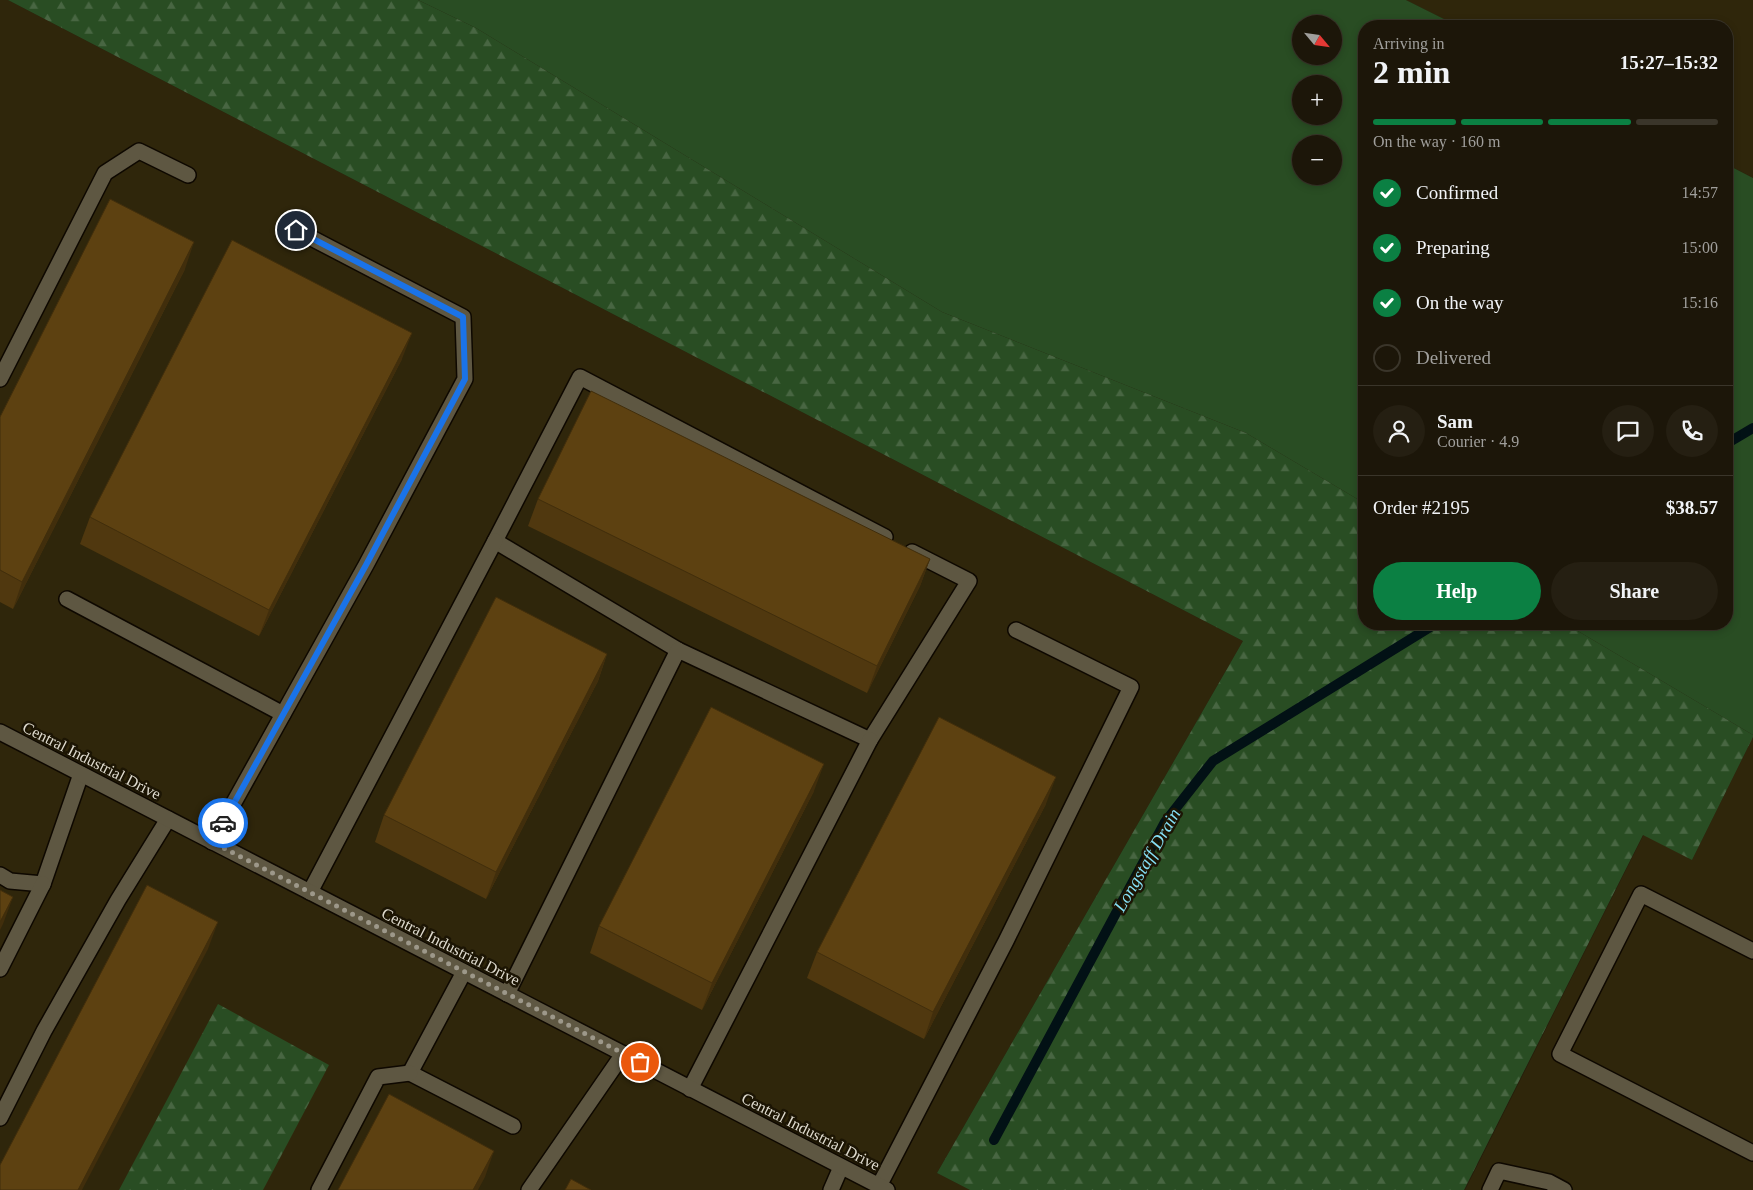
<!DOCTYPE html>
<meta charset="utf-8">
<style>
:root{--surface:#1c1609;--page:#251f12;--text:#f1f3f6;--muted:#a09f9c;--line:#3a352a;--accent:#0b8043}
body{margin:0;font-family:"Times New Roman",serif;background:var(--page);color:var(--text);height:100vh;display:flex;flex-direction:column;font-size:19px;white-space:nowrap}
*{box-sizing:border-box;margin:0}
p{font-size:16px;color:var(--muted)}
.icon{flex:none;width:28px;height:28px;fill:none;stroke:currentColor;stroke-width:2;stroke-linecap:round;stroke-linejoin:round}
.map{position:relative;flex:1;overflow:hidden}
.drawer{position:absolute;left:1358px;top:20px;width:375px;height:610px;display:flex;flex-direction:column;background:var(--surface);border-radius:20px;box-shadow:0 2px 8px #0003,0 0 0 1px var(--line)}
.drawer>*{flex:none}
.needle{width:32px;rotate:119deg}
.tools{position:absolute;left:1292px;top:15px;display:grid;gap:10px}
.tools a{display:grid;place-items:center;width:50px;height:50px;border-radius:50%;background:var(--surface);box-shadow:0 2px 8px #0003,0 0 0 1px var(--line);font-size:25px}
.pin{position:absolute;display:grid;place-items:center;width:42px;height:42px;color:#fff;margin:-21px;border:2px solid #fff;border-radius:50%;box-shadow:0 1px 5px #0007}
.courier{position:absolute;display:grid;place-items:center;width:50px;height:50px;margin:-25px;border:4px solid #1a73e8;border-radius:50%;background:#fff;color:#222;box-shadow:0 1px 6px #0007}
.summary em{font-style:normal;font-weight:700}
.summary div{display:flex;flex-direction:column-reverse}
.summary{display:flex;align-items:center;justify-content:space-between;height:85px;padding:0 15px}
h1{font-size:32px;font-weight:700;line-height:38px}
.bar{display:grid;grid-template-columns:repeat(4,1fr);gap:8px 5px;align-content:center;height:60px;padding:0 15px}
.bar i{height:6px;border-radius:4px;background:var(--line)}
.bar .on{background:var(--accent)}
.bar p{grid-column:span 4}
.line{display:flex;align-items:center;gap:12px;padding:0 15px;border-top:1px solid var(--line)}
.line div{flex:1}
.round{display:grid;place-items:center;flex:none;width:52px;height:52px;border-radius:26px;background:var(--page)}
ol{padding:0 15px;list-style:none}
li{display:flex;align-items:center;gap:15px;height:55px}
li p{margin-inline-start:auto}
li .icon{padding:5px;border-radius:50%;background:var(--accent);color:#fff;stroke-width:4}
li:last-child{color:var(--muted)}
li i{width:28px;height:28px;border:2px solid var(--line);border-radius:50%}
.button{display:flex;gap:10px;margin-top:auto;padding:10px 15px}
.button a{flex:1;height:58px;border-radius:30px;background:var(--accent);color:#fff;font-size:20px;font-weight:700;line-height:58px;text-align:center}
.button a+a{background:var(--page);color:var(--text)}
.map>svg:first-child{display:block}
</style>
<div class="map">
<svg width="1753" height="1190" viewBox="0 0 1753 1190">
<defs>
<pattern id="forest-firs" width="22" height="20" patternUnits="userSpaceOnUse" patternTransform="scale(1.25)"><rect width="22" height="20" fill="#294d23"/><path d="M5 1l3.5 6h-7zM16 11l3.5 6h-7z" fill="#486642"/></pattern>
</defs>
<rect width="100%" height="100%" fill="#251e0c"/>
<!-- built -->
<g fill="#2f260b">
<path d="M0 0H8L1243 641 937 1173 970 1190H0Z"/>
<path d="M1406 0H1753V178L1726 164V26H1458Z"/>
<path d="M1753 737V1190H1465L1644 834 1692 860Z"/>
</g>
<!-- grass -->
<g fill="#294d23" fill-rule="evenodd">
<path d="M418 0H1406L1458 26H1364V503L1246 433 942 312 476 28ZM1301 24H1334V56H1301ZM1301 84H1334V116H1301ZM1301 144H1334V176H1301Z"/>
<path d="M1726 164 1753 178V735L1566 624H1726Z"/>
</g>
<!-- forest -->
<g fill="url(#forest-firs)">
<path d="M8 0H418L476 28 942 312 1246 433 1364 503V624H1566L1753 735V737L1692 860 1643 835 1464 1190H970L937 1173 1243 641Z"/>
<path d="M218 1004 329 1065 263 1190H119Z"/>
</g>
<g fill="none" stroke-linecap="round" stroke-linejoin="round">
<!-- stream -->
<g stroke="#021115" stroke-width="10">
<path d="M1726 444 1753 428"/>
<path d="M994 1140 1165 822 1213 761 1435 624"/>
</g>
<!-- lane casing -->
<g stroke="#0e0800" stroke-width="18">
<g id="lane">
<path d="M0 379 105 173 139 151 188 175"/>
<path d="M67 599 283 714"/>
<path d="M678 650 495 541 580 377 885 537"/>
<path d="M212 842 366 565 465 379 463 317 296 230"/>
<path d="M0 875 10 881 43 884 81 774"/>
<path d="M310 892 495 541"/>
<path d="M1753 951 1641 894 1560 1054 1753 1153"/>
<path d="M0 969 43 884"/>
<path d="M464 972 410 1073 513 1126"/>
<path d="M507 994 678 650 870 740 969 581 912 552"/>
<path d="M690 1089 870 740"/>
<path d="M0 1118 44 1031 118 900 168 819"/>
<path d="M879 1186 1006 941 1131 687 1016 630"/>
<path d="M319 1190 378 1077 410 1073"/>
<path d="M529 1190 623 1054"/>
<path d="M831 1190 841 1167"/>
<path d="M1490 1190 1499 1171 1549 1182 1564 1190"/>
</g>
</g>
<!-- street casing -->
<g stroke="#0e0800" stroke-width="18">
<path id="street" d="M0 732 887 1190"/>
</g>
<!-- lane -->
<use href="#lane" stroke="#5e5742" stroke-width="15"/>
<!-- street -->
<use href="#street" stroke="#5e5742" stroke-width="15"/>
</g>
<!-- wall -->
<g fill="#50380f">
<path d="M185 269 13 609 0 602V417Z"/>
<path d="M402 359 259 636 80 544 90 517Z"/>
<path d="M538 499 930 559 920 586 867 693 528 526Z"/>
<path d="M607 654 598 681 486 899 375 842 384 815Z"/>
<path d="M814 791 702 1010 590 953 599 926Z"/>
<path d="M1046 804 924 1039 807 978 817 952Z"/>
</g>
<!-- shaded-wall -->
<g fill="#412e0c">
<path d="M194 242 185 269 13 609 22 582Z"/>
<path d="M412 333 402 359 259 636 269 610Z"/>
<path d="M930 559 920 586 867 693 877 666Z"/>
<path d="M607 654 598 681 486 899 496 872Z"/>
<path d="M824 764 814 791 702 1010 712 983Z"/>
<path d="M1056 777 1046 804 924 1039 933 1012Z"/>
<path d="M13 897 3 924 0 930V922Z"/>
<path d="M218 922 208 949 82 1190H78Z"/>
<path d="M494 1151 485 1177 478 1190H473Z"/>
</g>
<!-- building -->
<g fill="#5d4111" stroke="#412e0c">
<path d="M110 199 194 242 22 582 0 570V417Z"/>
<path d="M232 240 412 333 269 610 90 517Z"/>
<path d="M591 391 930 559 877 666 538 499Z"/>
<path d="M496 597 607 654 496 872 384 815Z"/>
<path d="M711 707 824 764 712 983 599 926Z"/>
<path d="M939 717 1056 777 933 1012 817 952Z"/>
<path d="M147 885 218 922 78 1190H0V1165Z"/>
<path d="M0 890 13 897 0 922Z"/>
<path d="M389 1094 494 1151 473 1190H338Z"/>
<path d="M571 1179 591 1190H565Z"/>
</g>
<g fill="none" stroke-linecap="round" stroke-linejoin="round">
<!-- done -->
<path stroke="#9d988a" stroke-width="5" stroke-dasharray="0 9" d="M223 823 212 842 640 1062"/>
<!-- route -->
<path stroke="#1a73e8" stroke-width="6" d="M223 823 366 565 465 379 463 317 296 230"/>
</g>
<g text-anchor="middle" stroke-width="5" stroke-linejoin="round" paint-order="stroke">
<!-- street labels -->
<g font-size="16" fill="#dedace" stroke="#1c1504">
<text transform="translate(92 760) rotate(27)" y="6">Central Industrial Drive</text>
<text transform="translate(451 946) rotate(27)" y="6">Central Industrial Drive</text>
<text transform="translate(811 1131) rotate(27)" y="6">Central Industrial Drive</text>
</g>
<!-- water labels -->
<g font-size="18" font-style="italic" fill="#85dff5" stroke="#1c1504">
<text transform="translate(1147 860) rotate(-60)" y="6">Longstaff Drain</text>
</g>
</g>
</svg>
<div class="tools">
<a><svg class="needle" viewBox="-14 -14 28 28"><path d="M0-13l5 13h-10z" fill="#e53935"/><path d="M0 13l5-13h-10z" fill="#a09f9c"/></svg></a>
<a>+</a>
<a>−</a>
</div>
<div class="pin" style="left:640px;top:1062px;background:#ea580c"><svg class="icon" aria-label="bag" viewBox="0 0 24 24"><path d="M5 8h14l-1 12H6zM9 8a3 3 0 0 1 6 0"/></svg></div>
<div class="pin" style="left:296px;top:230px;background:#1f2937"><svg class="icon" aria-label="home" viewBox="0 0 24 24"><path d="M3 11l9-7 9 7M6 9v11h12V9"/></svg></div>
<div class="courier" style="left:223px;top:823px"><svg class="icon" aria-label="car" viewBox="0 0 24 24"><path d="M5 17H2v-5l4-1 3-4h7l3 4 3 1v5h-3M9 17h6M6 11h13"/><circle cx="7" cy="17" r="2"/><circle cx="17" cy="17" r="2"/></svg></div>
<section class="drawer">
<div class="summary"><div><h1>2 min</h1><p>Arriving in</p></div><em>15:27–15:32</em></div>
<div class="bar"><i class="on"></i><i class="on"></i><i class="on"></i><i></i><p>On the way · 160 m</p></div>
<ol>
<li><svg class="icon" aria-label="check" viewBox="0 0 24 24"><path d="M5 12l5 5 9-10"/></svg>Confirmed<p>14:57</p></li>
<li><svg class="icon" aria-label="check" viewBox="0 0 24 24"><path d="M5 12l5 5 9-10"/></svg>Preparing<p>15:00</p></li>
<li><svg class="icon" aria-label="check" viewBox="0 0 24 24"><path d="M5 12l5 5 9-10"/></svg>On the way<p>15:16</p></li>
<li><i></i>Delivered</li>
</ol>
<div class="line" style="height:90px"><a class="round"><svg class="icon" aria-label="person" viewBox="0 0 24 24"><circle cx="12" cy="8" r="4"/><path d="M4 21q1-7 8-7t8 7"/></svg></a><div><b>Sam</b><p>Courier · 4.9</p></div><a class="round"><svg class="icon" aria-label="chat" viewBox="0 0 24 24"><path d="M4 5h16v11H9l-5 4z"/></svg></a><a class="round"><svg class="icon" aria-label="phone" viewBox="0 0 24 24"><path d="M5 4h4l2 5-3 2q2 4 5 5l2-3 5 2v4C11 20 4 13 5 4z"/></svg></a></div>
<div class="line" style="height:65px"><div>Order #2195</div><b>$38.57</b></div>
<div class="button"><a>Help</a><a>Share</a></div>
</section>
</div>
